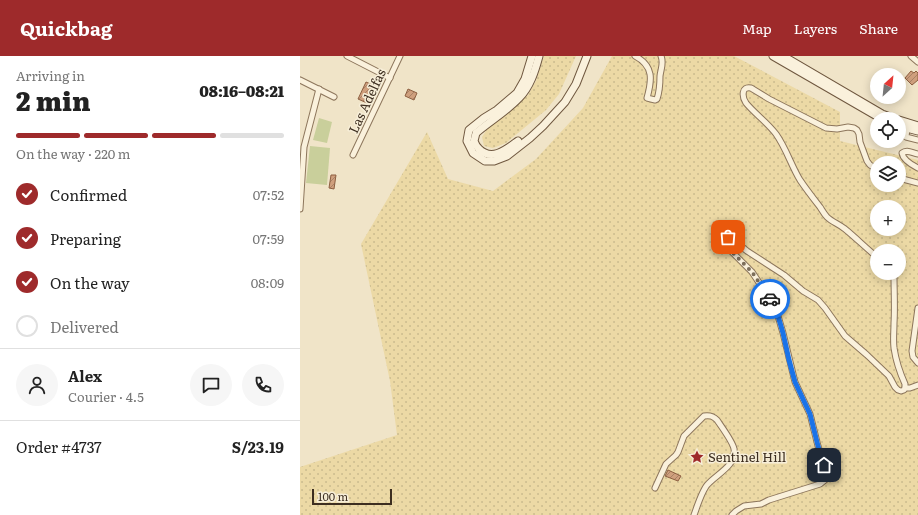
<!DOCTYPE html>
<meta charset="utf-8">
<style>
:root{--surface:#fff;--page:#f6f6f6;--text:#222;--muted:#767676;--line:#e0e0e0;--accent:#9e2a2b}
body{margin:0;font-family:Literata,serif;background:var(--page);color:var(--text);height:100vh;display:flex;flex-direction:column;font-size:15px;white-space:nowrap}
*{box-sizing:border-box;margin:0}
p{font-size:13px;color:var(--muted)}
.icon{flex:none;width:22px;height:22px;fill:none;stroke:currentColor;stroke-width:2;stroke-linecap:round;stroke-linejoin:round}
.map{position:relative;flex:1;overflow:hidden}
.details{display:flex;flex-direction:column;background:var(--surface);width:300px}
.details>*{flex:none}
.needle{width:26px;rotate:27deg}
.buttons{position:absolute;left:570px;top:12px;display:grid;gap:8px}
.buttons a{display:grid;place-items:center;width:36px;height:36px;border-radius:50%;background:var(--surface);box-shadow:0 2px 10px #0003;font-size:20px}
.scale{position:absolute;left:12px;bottom:10px;width:80px;box-sizing:border-box;padding-left:4px;border:2px solid #3d2e20;border-top:0;font-size:11px;line-height:14px;white-space:nowrap;color:#3d2e20;-webkit-text-stroke:3px #f7eed8;paint-order:stroke}
.pin{position:absolute;display:grid;place-items:center;width:34px;height:34px;color:#fff;margin:-17px;border-radius:8px;box-shadow:0 2px 6px #0006}
.courier{position:absolute;display:grid;place-items:center;width:40px;height:40px;margin:-20px;border:3px solid #1a73e8;border-radius:50%;background:#fff;color:#222;box-shadow:0 1px 5px #0007}
.headline em{font-style:normal;font-weight:800}
.headline div{display:flex;flex-direction:column-reverse}
.headline{display:flex;align-items:center;justify-content:space-between;height:68px;padding:0 16px}
h1{font-size:26px;font-weight:800;line-height:30px}
.bar{display:grid;grid-template-columns:repeat(4,1fr);gap:6px 4px;align-content:center;height:48px;padding:0 16px}
.bar i{height:5px;border-radius:3px;background:var(--line)}
.bar .active{background:var(--accent)}
.bar p{grid-column:span 4}
.line{display:flex;align-items:center;gap:10px;padding:0 16px;border-top:1px solid var(--line)}
.line div{flex:1}
.round{display:grid;place-items:center;flex:none;width:42px;height:42px;border-radius:21px;background:var(--page)}
ol{padding:0 16px;list-style:none}
li{display:flex;align-items:center;gap:12px;height:44px}
li p{margin-inline-start:auto}
li .icon{padding:4px;border-radius:50%;background:var(--accent);color:#fff;stroke-width:4}
li:last-child{color:var(--muted)}
li i{width:22px;height:22px;border:2px solid var(--line);border-radius:50%}
header{display:flex;align-items:center;gap:24px;box-sizing:border-box;height:56px;padding:0 20px;background:var(--accent);color:#fff}
header strong{font-size:19px}
nav{display:flex;gap:22px;margin-inline-start:auto;font-size:14px}
main{display:flex;flex:1;min-height:0}
.map>svg:first-child{display:block}
</style>
<header>
<strong>Quickbag</strong>
<nav><a>Map</a><a>Layers</a><a>Share</a></nav>
</header>
<main>
<section class="details">
<div class="headline"><div><h1>2 min</h1><p>Arriving in</p></div><em>08:16–08:21</em></div>
<div class="bar"><i class="active"></i><i class="active"></i><i class="active"></i><i></i><p>On the way · 220 m</p></div>
<ol>
<li><svg class="icon" aria-label="check" viewBox="0 0 24 24"><path d="M5 12l5 5 9-10"/></svg>Confirmed<p>07:52</p></li>
<li><svg class="icon" aria-label="check" viewBox="0 0 24 24"><path d="M5 12l5 5 9-10"/></svg>Preparing<p>07:59</p></li>
<li><svg class="icon" aria-label="check" viewBox="0 0 24 24"><path d="M5 12l5 5 9-10"/></svg>On the way<p>08:09</p></li>
<li><i></i>Delivered</li>
</ol>
<div class="line" style="height:72px"><a class="round"><svg class="icon" aria-label="person" viewBox="0 0 24 24"><circle cx="12" cy="8" r="4"/><path d="M4 21q1-7 8-7t8 7"/></svg></a><div><b>Alex</b><p>Courier · 4.5</p></div><a class="round"><svg class="icon" aria-label="chat" viewBox="0 0 24 24"><path d="M4 5h16v11H9l-5 4z"/></svg></a><a class="round"><svg class="icon" aria-label="phone" viewBox="0 0 24 24"><path d="M5 4h4l2 5-3 2q2 4 5 5l2-3 5 2v4C11 20 4 13 5 4z"/></svg></a></div>
<div class="line" style="height:52px"><div>Order #4737</div><b>S/23.19</b></div>
</section>
<div class="map">
<svg width="618" height="459" viewBox="0 0 618 459">
<defs>
<pattern id="sand-dots" width="8" height="8" patternUnits="userSpaceOnUse"><rect width="8" height="8" fill="#ecd9a5"/><path d="M2 2h.1M6 6h.1" fill="none" stroke="#cbbb8e" stroke-width="1.8" stroke-linecap="round"/></pattern>
<pattern id="building-hatch" width="6" height="6" patternUnits="userSpaceOnUse"><rect width="6" height="6" fill="#cf9f7d"/><path d="M-1 1l2-2M0 6l6-6M5 7l2-2" fill="none" stroke="#a98266"/></pattern>
</defs>
<rect width="100%" height="100%" fill="#f0e4c8"/>
<!-- sand -->
<g fill="url(#sand-dots)" fill-rule="evenodd">
<path d="M244 0H276L259 38 246 54 206 87 193 92 184 90 182 81 189 70 214 51 228 39 236 25Z"/>
<path d="M312 0H434L540 56V85L618 104V459H0V411L97 379 90 325 61 188 127 76 148 123 193 135 236 103 283 52ZM577 107H599V129H577ZM577 151H599V173H577ZM577 195H599V217H577Z"/>
</g>
<!-- garden -->
<g fill="#c9cf9b">
<path d="M19 62 32 66 27 87 13 84Z"/>
<path d="M10 90 30 92 27 129 6 127Z"/>
</g>
<!-- building -->
<g fill="url(#building-hatch)" stroke="#8d5f41">
<path d="M611 15 614 17 616 15 618 17V24L612 29 605 22Z"/>
<path d="M66 26 75 30 67 47 58 43Z"/>
<path d="M108 33 117 37 114 44 105 40Z"/>
<path d="M31 119H36L34 133 29 132Z"/>
<path d="M368 414 381 420 378 425 365 420Z"/>
</g>
<g fill="none" stroke-linecap="round" stroke-linejoin="round">
<!-- minor casing -->
<g stroke="#8d765c" stroke-width="7">
<g id="minor">
<path d="M47 0 90 22"/>
<path d="M335 0C354 10 352 24 347 42L355 44 357 43C360 34 360 28 360 20 361 12 364 7 361 0"/>
<path d="M611 0 618 6"/>
<path d="M0 24 34 41"/>
<path d="M607 72 606 81 618 84"/>
<path d="M618 98C612 97 607 93 602 97 603 104 612 109 618 112"/>
<path d="M53 99 100 0"/>
<path d="M577 113 570 109 567 105 560 86 559 78 557 74 554 72 548 71 537 73 526 72 469 43 451 32C441 30 442 41 446 47 455 58 467 66 476 78 486 92 491 109 500 124 506 133 513 142 520 151 522 154 524 158 527 161 532 166 539 168 545 173 556 182 566 192 577 201"/>
<path d="M599 122 618 127"/>
<path d="M0 153 4 91 19 33"/>
<path d="M618 252 612 295 613 301 618 307"/>
<path d="M605 332H610L618 329"/>
<path d="M355 432 366 408 376 399 378 396 384 380 404 360C410 359 413 360 417 364 421 370 433 386 434 393 437 409 417 418 408 428 402 434 397 451 394 459"/>
<path d="M432 459 436 455 444 450 461 448 469 444 520 428 525 424 526 419 524 409 518 390 510 358 495 326 483 277 478 260 466 237 452 216 426 190 424 187 426 182 427 181 431 182 447 195 484 219 503 235 518 244 525 252 545 280 567 299 589 320 595 331 598 334 601 335 604 334 605 332V328C600 317 596 305 594 292 593 283 594 276 594 267 595 251 594 235 594 220L592 217"/>
</g>
</g>
<!-- secondary casing -->
<g stroke="#6f573f" stroke-width="9">
<g id="secondary">
<path d="M232 0 225 23 217 37 197 54 184 62 169 74 167 85 173 97 185 105H194L207 100 230 82 243 70 265 46 276 28 287 0"/>
<path d="M473 0 582 63"/>
<path d="M483 0 582 58 595 63"/>
<path d="M599 64 618 70"/>
<path d="M599 70 618 75"/>
<path d="M218 85C207 93 192 106 179 93 177 91 175 88 174 85L176 77C190 65 207 55 219 42 230 31 235 15 239 0"/>
</g>
</g>
<!-- minor -->
<use href="#minor" stroke="#faf1dc" stroke-width="5"/>
<!-- secondary -->
<use href="#secondary" stroke="#faf1dc" stroke-width="7"/>
</g>
<g fill="none" stroke-linecap="round" stroke-linejoin="round">
<!-- done -->
<path stroke="#7c6e5b" stroke-width="4" stroke-dasharray="0 7.2" d="M428 181 426 182C424 185 424 187 426 190L452 216 470 243"/>
<!-- route -->
<path stroke="#1a73e8" stroke-width="5" d="M470 243 478 260 483 277 489 304 495 326 510 358 518 390 524 409"/>
</g>
<!-- icons -->
<defs>
<g id="sight-bare" transform="scale(1.08)"><path d="M0-6L1.8-2.2L6-1.7L2.9 1.2L3.7 5.4L0 3.3L-3.7 5.4L-2.9 1.2L-6-1.7L-1.8-2.2Z" fill="#9e2a2b" stroke="#f7eed8" stroke-width="2.5" paint-order="stroke"/></g>
</defs>
<g fill-rule="evenodd">
<use href="#sight-bare" x="397" y="401"/>
</g>
<g text-anchor="middle" stroke-width="3" stroke-linejoin="round" paint-order="stroke">
<!-- street labels -->
<g font-size="13" fill="#3d2e20" stroke="#f7eed8">
<text transform="translate(67 45) rotate(-65)" y="5">Las Adelfas</text>
</g>
<!-- poi labels -->
<g font-size="13" fill="#3d2e20" stroke="#f7eed8" text-anchor="start">
<text x="408" y="406">Sentinel Hill</text>
</g>
</g>
</svg>
<div class="buttons">
<a><svg class="needle" viewBox="-14 -14 28 28"><path d="M0-13l5 13h-10z" fill="#e53935"/><path d="M0 13l5-13h-10z" fill="#767676"/></svg></a>
<a><svg class="icon" aria-label="locate" viewBox="0 0 24 24"><circle cx="12" cy="12" r="6"/><path d="M12 2v4M12 18v4M2 12h4M18 12h4"/></svg></a>
<a><svg class="icon" aria-label="layers" viewBox="0 0 24 24"><path d="M12 4l9 5-9 5-9-5zM3 14l9 5 9-5"/></svg></a>
<a>+</a>
<a>−</a>
</div>
<div class="scale">100 m</div>
<div class="pin" style="left:428px;top:181px;background:#ea580c"><svg class="icon" aria-label="bag" viewBox="0 0 24 24"><path d="M5 8h14l-1 12H6zM9 8a3 3 0 0 1 6 0"/></svg></div>
<div class="pin" style="left:524px;top:409px;background:#1f2937"><svg class="icon" aria-label="home" viewBox="0 0 24 24"><path d="M3 11l9-7 9 7M6 9v11h12V9"/></svg></div>
<div class="courier" style="left:470px;top:243px"><svg class="icon" aria-label="car" viewBox="0 0 24 24"><path d="M5 17H2v-5l4-1 3-4h7l3 4 3 1v5h-3M9 17h6M6 11h13"/><circle cx="7" cy="17" r="2"/><circle cx="17" cy="17" r="2"/></svg></div>
</div>
</main>
